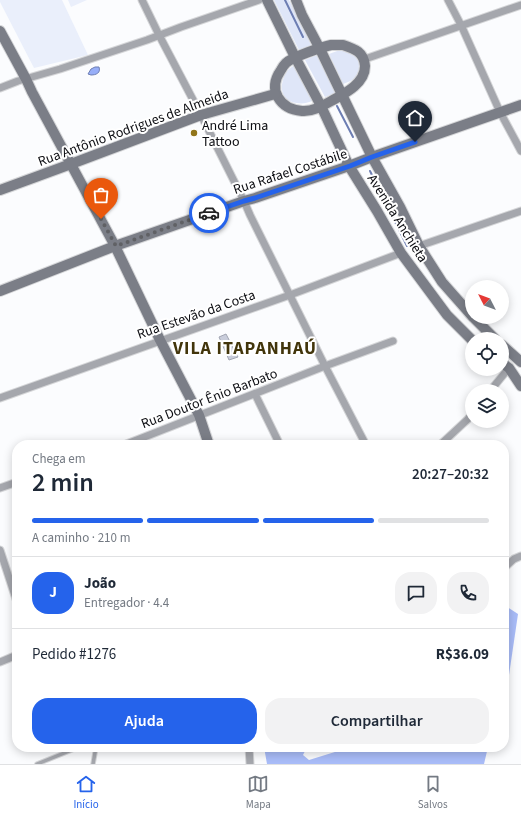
<!DOCTYPE html>
<html lang="pt">
<meta charset="utf-8">
<style>
:root{--surface:#fff;--page:#f2f2f3;--text:#1f2937;--muted:#747a83;--line:#e0e1e3;--accent:#2563eb}
body{margin:0;font-family:"Source Sans 3",sans-serif;background:var(--page);color:var(--text);height:100vh;display:flex;flex-direction:column;font-size:15px;white-space:nowrap}
*{box-sizing:border-box;margin:0}
p{font-size:13px;color:var(--muted)}
.icon{flex:none;width:22px;height:22px;fill:none;stroke:currentColor;stroke-width:2;stroke-linecap:round;stroke-linejoin:round}
.map{position:relative;flex:1;overflow:hidden}
.drawer{position:absolute;left:12px;top:440px;width:497px;height:312px;display:flex;flex-direction:column;background:var(--surface);border-radius:16px;box-shadow:0 2px 10px #0003}
.drawer>*{flex:none}
.needle{width:26px;rotate:312deg}
.fabs{position:absolute;left:465px;top:280px;display:grid;gap:8px}
.fabs a{display:grid;place-items:center;width:44px;height:44px;border-radius:50%;background:var(--surface);box-shadow:0 2px 10px #0003;font-size:20px}
.pin{position:absolute;display:grid;place-items:center;width:34px;height:34px;color:#fff;margin:-41px -17px;border-radius:50% 50% 50% 0;rotate:-45deg;box-shadow:0 0 4px #0007}
.pin .icon{rotate:45deg}
.courier{position:absolute;display:grid;place-items:center;width:40px;height:40px;margin:-20px;border:3px solid #2563eb;border-radius:50%;background:#fff;color:#222;box-shadow:0 1px 5px #0007}
.summary em{font-style:normal;font-weight:600}
.summary div{display:flex;flex-direction:column-reverse}
.summary{display:flex;align-items:center;justify-content:space-between;height:68px;padding:0 20px}
h1{font-size:26px;font-weight:600;line-height:30px}
.bar{display:grid;grid-template-columns:repeat(4,1fr);gap:6px 4px;align-content:center;height:48px;padding:0 20px}
.bar i{height:5px;border-radius:3px;background:var(--line)}
.bar .current{background:var(--accent)}
.bar p{grid-column:span 4}
.line{display:flex;align-items:center;gap:10px;padding:0 20px;border-top:1px solid var(--line)}
.line div{flex:1}
.round{display:grid;place-items:center;flex:none;width:42px;height:42px;border-radius:16px;background:var(--page)}
.button{display:flex;gap:8px;margin-top:auto;padding:8px 20px}
.button a{flex:1;height:46px;border-radius:16px;background:var(--accent);color:#fff;font-size:16px;font-weight:600;line-height:46px;text-align:center}
.button a+a{background:var(--page);color:var(--text)}
.tab-bar{display:flex;justify-content:space-around;align-items:center;height:56px;border-top:1px solid var(--line);background:var(--surface);font-size:11px;color:var(--muted)}
.tab-bar a{display:grid;justify-items:center;gap:2px}
.tab-bar .current{color:var(--accent)}
.map>svg:first-child{display:block}
</style>
<div class="map">
<svg width="521" height="764" viewBox="0 0 521 764">
<rect width="100%" height="100%" fill="#fbfcfe"/>
<!-- built -->
<g fill="#eaeffb">
<path d="M0 0H62L88 55 34 68 0 2Z"/>
<path d="M68 0H87L71 7Z"/>
</g>
<!-- green -->
<g fill="#dfe6f8">
<path d="M274 0H289L312 47 300 52Z"/>
<path d="M340 50C353 53 356 54 361 67 357 78 354 80 343 84L329 54Z"/>
<path d="M317 55 336 93 325 97 305 60Z"/>
<path d="M294 65 312 101C307 103 302 104 297 103 279 101 279 84 287 71 289 69 292 67 294 65Z"/>
</g>
<!-- forest -->
<g fill="#a9bcf8">
<path d="M504 605 518 614 509 675 504 687Z"/>
<path d="M264 747H307L303 755 309 760 351 747H488L484 764H267Z"/>
</g>
<!-- water -->
<path fill="#97aef8" stroke="#6d7eb3" d="M95 67H99C101 73 96 75 91 75L88 74 91 69Z"/>
<g fill="none" stroke-linecap="round" stroke-linejoin="round">
<!-- stream -->
<g stroke="#6d7eb3" stroke-width="2">
<path d="M285 0 303 37"/>
<path d="M337 106 353 137"/>
<path d="M370 171 407 246"/>
</g>
</g>
<!-- building -->
<path fill="#c9cddb" stroke="#a1a5b2" d="M226 334 238 357 229 360 219 337Z"/>
<g fill="none" stroke-linecap="round" stroke-linejoin="round">
<!-- lane casing -->
<g stroke="#d5d6d8" stroke-width="5.5">
<g id="lane">
<path d="M37 764 79 747"/>
<path d="M93 764 96 747"/>
</g>
</g>
<!-- street casing -->
<g stroke="#d5d6d8" stroke-width="9">
<g id="street">
<path d="M142 0 159 35 201 115 244 201 250 215 325 366 366 445"/>
<path d="M448 0 461 25 500 112 521 151"/>
<path d="M365 59 521 5"/>
<path d="M0 88 18 81 60 69 147 40 181 27 259 0"/>
<path d="M419 246 521 211"/>
<path d="M490 391 509 368"/>
<path d="M255 394 280 445"/>
<path d="M0 398 290 295 401 253"/>
<path d="M124 445 325 366 393 341"/>
<path d="M440 445 468 419 472 414"/>
<path d="M0 488 17 482"/>
<path d="M0 550 17 602"/>
<path d="M504 568 514 559 521 556"/>
<path d="M0 662 17 655"/>
<path d="M249 747 250 764"/>
</g>
</g>
<!-- secondary casing -->
<g stroke="#d5d6d8" stroke-width="12">
<g id="secondary">
<path d="M267 0 295 57 321 106 349 166 377 211 401 253 447 315 472 340"/>
<path d="M296 0 302 15 320 49 372 157 400 207 419 246 442 282 472 316"/>
<path d="M0 31 26 79 32 92 115 246 160 340 199 415 209 445"/>
<path d="M343 45C355 49 364 52 365 66 365 83 346 93 333 100 324 105 313 112 302 111 280 109 267 90 281 70 282 68 284 65 286 63 292 57 322 47 331 45 335 45 339 45 343 45Z"/>
<path d="M0 190 71 164 201 115 275 94"/>
<path d="M0 291 115 246 244 201 255 198 349 166 372 157 521 105"/>
<path d="M473 317 495 339"/>
<path d="M502 345 521 362"/>
<path d="M502 363 509 368 521 386"/>
</g>
</g>
<!-- lane -->
<use href="#lane" stroke="#a5a7ad" stroke-width="3.5"/>
<!-- street -->
<use href="#street" stroke="#a5a7ad" stroke-width="7"/>
<!-- secondary -->
<use href="#secondary" stroke="#7b7e87" stroke-width="10"/>
</g>
<g fill="none" stroke-linecap="round" stroke-linejoin="round">
<!-- done -->
<path stroke="#606165" stroke-width="4" stroke-dasharray="0 7.2" d="M101 219 116 246 209 213"/>
<!-- route -->
<path stroke="#2563eb" stroke-width="5" d="M209 213 244 201 255 198 350 166 372 157 415 142"/>
</g>
<!-- markers -->
<circle fill="#91751a" stroke="#fff" stroke-width="1.5" cx="194" cy="133" r="4"/>
<g text-anchor="middle" stroke-width="4" stroke-linejoin="round" paint-order="stroke">
<!-- poi labels -->
<g font-size="14" fill="#0c0d12" stroke="#fff" text-anchor="start">
<text x="202" y="130">André Lima<tspan x="202" dy="16">Tattoo</tspan></text>
</g>
<!-- street labels -->
<g font-size="14" fill="#0c0d12" stroke="#fff">
<text transform="translate(133 127) rotate(-20)" y="5">Rua Antônio Rodrigues de Almeida</text>
<text transform="translate(290 171) rotate(-18)" y="5">Rua Rafael Costábile</text>
<text transform="translate(398 218) rotate(58)" y="5">Avenida Anchieta</text>
<text transform="translate(196 314) rotate(-19)" y="5">Rua Estevão da Costa</text>
<text transform="translate(209 398) rotate(-21)" y="5">Rua Doutor Ênio Barbato</text>
</g>
<!-- district labels -->
<g font-size="18" font-weight="bold" letter-spacing="1" fill="#42350b" stroke="#fff">
<text x="245" y="354">VILA ITAPANHAÚ</text>
</g>
</g>
</svg>
<div class="fabs">
<a><svg class="needle" viewBox="-14 -14 28 28"><path d="M0-13l5 13h-10z" fill="#e53935"/><path d="M0 13l5-13h-10z" fill="#747a83"/></svg></a>
<a><svg class="icon" aria-label="locate" viewBox="0 0 24 24"><circle cx="12" cy="12" r="6"/><path d="M12 2v4M12 18v4M2 12h4M18 12h4"/></svg></a>
<a><svg class="icon" aria-label="layers" viewBox="0 0 24 24"><path d="M12 4l9 5-9 5-9-5zM3 14l9 5 9-5"/></svg></a>
</div>
<div class="pin" style="left:101px;top:219px;background:#ea580c"><svg class="icon" aria-label="bag" viewBox="0 0 24 24"><path d="M5 8h14l-1 12H6zM9 8a3 3 0 0 1 6 0"/></svg></div>
<div class="pin" style="left:415px;top:142px;background:#1f2937"><svg class="icon" aria-label="home" viewBox="0 0 24 24"><path d="M3 11l9-7 9 7M6 9v11h12V9"/></svg></div>
<div class="courier" style="left:209px;top:213px"><svg class="icon" aria-label="car" viewBox="0 0 24 24"><path d="M5 17H2v-5l4-1 3-4h7l3 4 3 1v5h-3M9 17h6M6 11h13"/><circle cx="7" cy="17" r="2"/><circle cx="17" cy="17" r="2"/></svg></div>
<section class="drawer">
<div class="summary"><div><h1>2 min</h1><p>Chega em</p></div><em>20:27–20:32</em></div>
<div class="bar"><i class="current"></i><i class="current"></i><i class="current"></i><i></i><p>A caminho · 210 m</p></div>
<div class="line" style="height:72px"><b class="round" style="background:var(--accent);color:#fff">J</b><div><b>João</b><p>Entregador · 4.4</p></div><a class="round"><svg class="icon" aria-label="chat" viewBox="0 0 24 24"><path d="M4 5h16v11H9l-5 4z"/></svg></a><a class="round"><svg class="icon" aria-label="phone" viewBox="0 0 24 24"><path d="M5 4h4l2 5-3 2q2 4 5 5l2-3 5 2v4C11 20 4 13 5 4z"/></svg></a></div>
<div class="line" style="height:52px"><div>Pedido #1276</div><b>R$36.09</b></div>
<div class="button"><a>Ajuda</a><a>Compartilhar</a></div>
</section>
</div>
<nav class="tab-bar">
<a class="current"><svg class="icon" aria-label="home" viewBox="0 0 24 24"><path d="M3 11l9-7 9 7M6 9v11h12V9"/></svg>Início</a>
<a><svg class="icon" aria-label="map" viewBox="0 0 24 24"><path d="M3 6l6-2 6 2 6-2v14l-6 2-6-2-6 2zM9 4v14M15 6v14"/></svg>Mapa</a>
<a><svg class="icon" aria-label="saved" viewBox="0 0 24 24"><path d="M7 4h10v16l-5-4-5 4z"/></svg>Salvos</a>
</nav>
